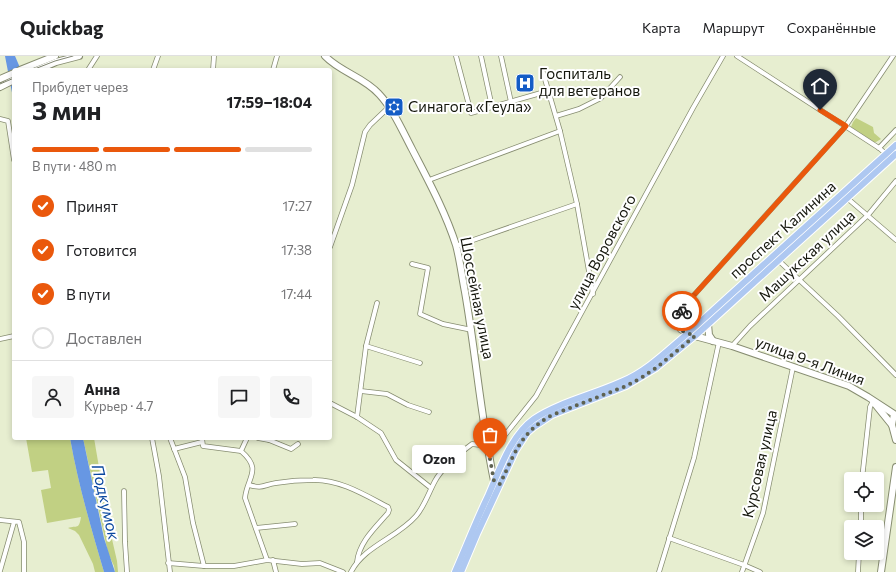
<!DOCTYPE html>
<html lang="ru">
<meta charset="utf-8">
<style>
:root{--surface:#fff;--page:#f6f6f6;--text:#202124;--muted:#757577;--line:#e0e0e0;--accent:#ea580c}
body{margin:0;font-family:Commissioner,sans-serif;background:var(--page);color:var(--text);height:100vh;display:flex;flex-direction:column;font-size:15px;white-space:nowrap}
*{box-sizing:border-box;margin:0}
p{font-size:13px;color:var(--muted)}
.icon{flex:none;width:22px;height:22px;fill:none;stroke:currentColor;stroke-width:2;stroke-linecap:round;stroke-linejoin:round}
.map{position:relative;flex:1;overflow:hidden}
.drawer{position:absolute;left:12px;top:12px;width:320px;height:372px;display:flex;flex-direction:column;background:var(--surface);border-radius:4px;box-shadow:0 2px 6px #0003}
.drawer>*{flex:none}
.buttons{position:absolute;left:844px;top:416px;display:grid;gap:8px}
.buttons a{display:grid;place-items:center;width:40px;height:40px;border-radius:4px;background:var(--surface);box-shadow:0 2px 6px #0003;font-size:20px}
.pin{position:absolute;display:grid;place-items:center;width:34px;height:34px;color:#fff;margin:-41px -17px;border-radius:50% 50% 50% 0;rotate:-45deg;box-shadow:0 0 4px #0007}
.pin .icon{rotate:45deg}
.courier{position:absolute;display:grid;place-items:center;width:40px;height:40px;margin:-20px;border:3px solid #ea580c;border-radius:50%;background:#fff;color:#222;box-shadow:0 1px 5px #0007}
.bubble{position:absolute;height:28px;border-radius:4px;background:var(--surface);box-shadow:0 2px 6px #0003;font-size:13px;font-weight:700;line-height:28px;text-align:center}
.summary em{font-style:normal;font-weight:700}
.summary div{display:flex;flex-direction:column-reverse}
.summary{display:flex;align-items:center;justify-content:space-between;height:68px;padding:0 20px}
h1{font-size:26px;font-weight:700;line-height:30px}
.bar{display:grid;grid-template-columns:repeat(4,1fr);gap:6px 4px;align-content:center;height:48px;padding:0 20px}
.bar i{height:5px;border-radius:3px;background:var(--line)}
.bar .current{background:var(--accent)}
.bar p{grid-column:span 4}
.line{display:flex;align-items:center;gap:10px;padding:0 20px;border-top:1px solid var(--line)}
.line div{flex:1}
.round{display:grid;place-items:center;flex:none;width:42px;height:42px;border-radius:4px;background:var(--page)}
ol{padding:0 20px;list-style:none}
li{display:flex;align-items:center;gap:12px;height:44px}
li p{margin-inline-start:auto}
li .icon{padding:4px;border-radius:50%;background:var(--accent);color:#fff;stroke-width:4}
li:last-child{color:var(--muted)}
li i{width:22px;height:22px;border:2px solid var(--line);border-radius:50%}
header{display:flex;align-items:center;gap:24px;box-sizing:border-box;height:56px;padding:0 20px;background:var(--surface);border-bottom:1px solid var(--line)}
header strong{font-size:19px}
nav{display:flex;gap:22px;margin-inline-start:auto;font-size:14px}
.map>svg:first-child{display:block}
</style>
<header>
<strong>Quickbag</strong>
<nav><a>Карта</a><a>Маршрут</a><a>Сохранённые</a></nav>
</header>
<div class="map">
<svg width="896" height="516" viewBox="0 0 896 516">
<rect width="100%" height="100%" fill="#e7eed0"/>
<!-- green -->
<g fill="#c1d083">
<path d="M856 62 873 71 874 77 881 83 876 86H874L851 71 853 66Z"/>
<path d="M26 382H70C78 428 91 472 104 516H95L93 508 79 479 75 475 68 472C77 469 79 474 81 461L47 467 41 434 51 432 48 414 32 416Z"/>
<path d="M83 382H94L109 470 117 505 118 516H115L114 510 108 497Z"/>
</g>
<!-- water -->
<g fill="#6797e3">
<path d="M5 0H15L21 14H14V47Z"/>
<path d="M70 382H83L104 482 115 516H104C91 472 78 428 70 382Z"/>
</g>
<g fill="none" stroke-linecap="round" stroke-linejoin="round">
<!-- minor casing -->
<g stroke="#878d71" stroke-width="5.5">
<g id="minor">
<path d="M456 0 471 57 548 35"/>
<path d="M481 0 492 51"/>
<path d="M501 0 511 46"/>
<path d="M737 0 879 92 891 102"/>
<path d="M542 13 560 75 577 148 593 238"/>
<path d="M88 14 97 0"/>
<path d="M153 14 158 0"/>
<path d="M213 14 214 0"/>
<path d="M273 14 277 0"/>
<path d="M556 60 579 53 601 42 620 21"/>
<path d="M0 63 8 65 14 104"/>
<path d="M879 92 896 74"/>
<path d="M429 124 560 75"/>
<path d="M847 142 896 184"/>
<path d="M456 190 577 148"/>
<path d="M330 191 352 129 365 76 370 69 389 51"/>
<path d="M778 204 838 260 896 319"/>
<path d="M412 208 428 212 420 258 443 268 472 274"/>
<path d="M687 278 680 274C676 263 680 257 686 248L845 71 893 0"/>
<path d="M0 283 14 280"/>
<path d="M366 290 420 307"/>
<path d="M732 290 750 270 868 159 896 125"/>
<path d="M361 335 387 338 408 349 429 356"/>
<path d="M330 347 357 361 381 377 396 404 431 432"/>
<path d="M357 361 366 290 377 247"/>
<path d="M152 382 159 420 170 516"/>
<path d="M170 382 185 421 193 467 204 510"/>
<path d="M202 382 203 390 241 395"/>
<path d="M247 382 241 395C263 414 247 421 245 442L267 504"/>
<path d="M258 382 269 384 270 382"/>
<path d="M269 384 291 393 298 388"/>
<path d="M174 393 202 386"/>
<path d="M862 423 870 351 873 345"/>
<path d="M249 429C263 433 263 429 276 427 288 425 301 424 313 424 339 423 365 439 388 451L389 454 388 457C376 471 359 486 357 506"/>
<path d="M124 435 125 486 127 516"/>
<path d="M0 464 19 466 24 486V516"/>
<path d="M861 471V449"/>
<path d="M256 472 295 468"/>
<path d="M669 482 744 509 760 516"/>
<path d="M273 504 276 516"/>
<path d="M168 507 204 510H234L267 504 302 508 320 507 343 516"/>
<path d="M0 515 14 466"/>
<path d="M351 516C364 490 397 482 416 460 424 451 429 436 435 425 442 412 460 397 472 388L488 390 497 389 536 340 693 52 723 0"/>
<path d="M659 516 694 402 719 286"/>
<path d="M742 516 763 457 793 311"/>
<path d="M858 516 859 497"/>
</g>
</g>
<!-- secondary casing -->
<g stroke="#878d71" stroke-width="8">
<g id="secondary">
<path d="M325 0C340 16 364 21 379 38 393 53 402 74 412 93 428 124 445 155 456 189 460 204 462 221 465 236 476 299 481 363 494 425L497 426"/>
<path d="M20 14 55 0"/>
<path d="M37 14 56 6 79 0"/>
<path d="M0 23 14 17"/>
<path d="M0 31 14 24"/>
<path d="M708 268 709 279 713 285"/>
<path d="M691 279 732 290 849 330 868 341 894 358 892 369 896 384"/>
<path d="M875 348 892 369"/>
<path d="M881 516 896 411"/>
</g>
</g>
<!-- primary casing -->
<g stroke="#fff" stroke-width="8">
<g id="primary">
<path d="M455 516C466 491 476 465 488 440 499 415 511 379 534 363 557 347 595 338 621 326 646 316 667 295 687 278L896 89"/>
<path d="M461 516 477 478 516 394 527 377 534 371 552 359 626 330 656 312 695 280 896 98"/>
</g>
</g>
<!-- minor -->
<use href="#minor" stroke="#fff" stroke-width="4"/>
<!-- secondary -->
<use href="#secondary" stroke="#fff" stroke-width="6"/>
<!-- primary -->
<use href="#primary" stroke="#aec8f1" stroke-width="6"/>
<!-- tram -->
<g stroke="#808570" stroke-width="1">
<path d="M32 14 55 5 73 0"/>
<path d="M0 28 14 22"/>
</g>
</g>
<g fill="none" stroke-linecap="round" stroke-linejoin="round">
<!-- done -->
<path stroke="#5e6251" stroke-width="4" stroke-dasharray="0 7.2" d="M490 403 494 425 500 428C515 397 520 377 552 359L626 330 641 322 656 312 695 280 680 274 678 267 682 255"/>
<!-- route -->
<path stroke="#ea580c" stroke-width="5" d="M682 255 686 248 846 70 820 54"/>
</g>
<!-- icons -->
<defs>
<g id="hospital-square" transform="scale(1)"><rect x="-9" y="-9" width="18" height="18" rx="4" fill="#145cc6" stroke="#fff"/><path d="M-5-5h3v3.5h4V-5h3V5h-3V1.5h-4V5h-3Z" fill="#fff"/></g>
<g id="synagogue-square" transform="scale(1)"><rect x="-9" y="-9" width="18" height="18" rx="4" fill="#145cc6" stroke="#fff"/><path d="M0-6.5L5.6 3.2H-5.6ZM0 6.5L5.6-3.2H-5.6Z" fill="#fff"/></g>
</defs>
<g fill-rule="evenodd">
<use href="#hospital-square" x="525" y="27"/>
<use href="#synagogue-square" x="394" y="51"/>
</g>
<g text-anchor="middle" stroke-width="4" stroke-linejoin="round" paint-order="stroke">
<!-- poi labels -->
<g font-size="15" fill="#15170d" stroke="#fff" text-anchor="start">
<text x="539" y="23">Госпиталь<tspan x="539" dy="17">для ветеранов</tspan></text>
<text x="408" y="56">Синагога «Геула»</text>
</g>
<!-- street labels -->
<g font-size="15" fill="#15170d" stroke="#fff">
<text transform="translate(783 174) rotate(-42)" y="5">проспект Калинина</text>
<text transform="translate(602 196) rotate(-62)" y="5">улица Воровского</text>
<text transform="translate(807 200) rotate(-43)" y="5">Машукская улица</text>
<text transform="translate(477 242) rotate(79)" y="5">Шоссейная улица</text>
<text transform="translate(810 305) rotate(20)" y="5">улица 9-я Линия</text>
<text transform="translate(760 408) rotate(-77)" y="5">Курсовая улица</text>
</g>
<!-- water labels -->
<g font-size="16" font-style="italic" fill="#0a479f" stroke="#fff">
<text transform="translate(106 446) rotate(77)" y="6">Подкумок</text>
</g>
</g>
</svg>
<div class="buttons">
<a><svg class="icon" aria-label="locate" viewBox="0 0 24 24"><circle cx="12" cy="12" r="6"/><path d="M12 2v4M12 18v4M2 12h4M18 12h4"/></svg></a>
<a><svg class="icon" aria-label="layers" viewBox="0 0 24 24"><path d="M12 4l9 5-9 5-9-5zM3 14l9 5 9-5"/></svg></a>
</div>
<div class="pin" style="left:490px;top:403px;background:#ea580c"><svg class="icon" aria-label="bag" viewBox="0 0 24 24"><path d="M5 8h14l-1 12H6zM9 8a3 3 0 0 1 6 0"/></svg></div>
<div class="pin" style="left:820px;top:54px;background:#1f2937"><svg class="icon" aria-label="home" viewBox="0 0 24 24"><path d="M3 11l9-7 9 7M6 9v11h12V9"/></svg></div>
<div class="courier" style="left:682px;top:255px"><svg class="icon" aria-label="bike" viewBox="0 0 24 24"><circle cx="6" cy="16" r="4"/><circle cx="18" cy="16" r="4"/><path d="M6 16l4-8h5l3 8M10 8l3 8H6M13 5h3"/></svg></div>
<div class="bubble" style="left:412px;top:389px;width:54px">Ozon</div>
<section class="drawer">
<div class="summary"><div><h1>3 мин</h1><p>Прибудет через</p></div><em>17:59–18:04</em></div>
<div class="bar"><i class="current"></i><i class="current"></i><i class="current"></i><i></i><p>В пути · 480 m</p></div>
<ol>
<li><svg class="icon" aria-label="check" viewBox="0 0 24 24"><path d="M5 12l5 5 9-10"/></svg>Принят<p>17:27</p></li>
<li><svg class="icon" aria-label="check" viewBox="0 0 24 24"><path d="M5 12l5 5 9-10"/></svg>Готовится<p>17:38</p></li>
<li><svg class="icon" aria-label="check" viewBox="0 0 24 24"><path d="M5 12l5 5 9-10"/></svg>В пути<p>17:44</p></li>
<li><i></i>Доставлен</li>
</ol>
<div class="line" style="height:72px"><a class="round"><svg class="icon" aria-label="person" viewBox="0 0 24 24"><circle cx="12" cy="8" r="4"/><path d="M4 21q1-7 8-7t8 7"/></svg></a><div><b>Анна</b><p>Курьер · 4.7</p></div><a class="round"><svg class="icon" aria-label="chat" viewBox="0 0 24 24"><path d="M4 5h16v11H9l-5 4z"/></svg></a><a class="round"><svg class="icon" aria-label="phone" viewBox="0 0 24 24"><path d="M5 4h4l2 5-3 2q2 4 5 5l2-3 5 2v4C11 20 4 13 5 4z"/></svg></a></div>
</section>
</div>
